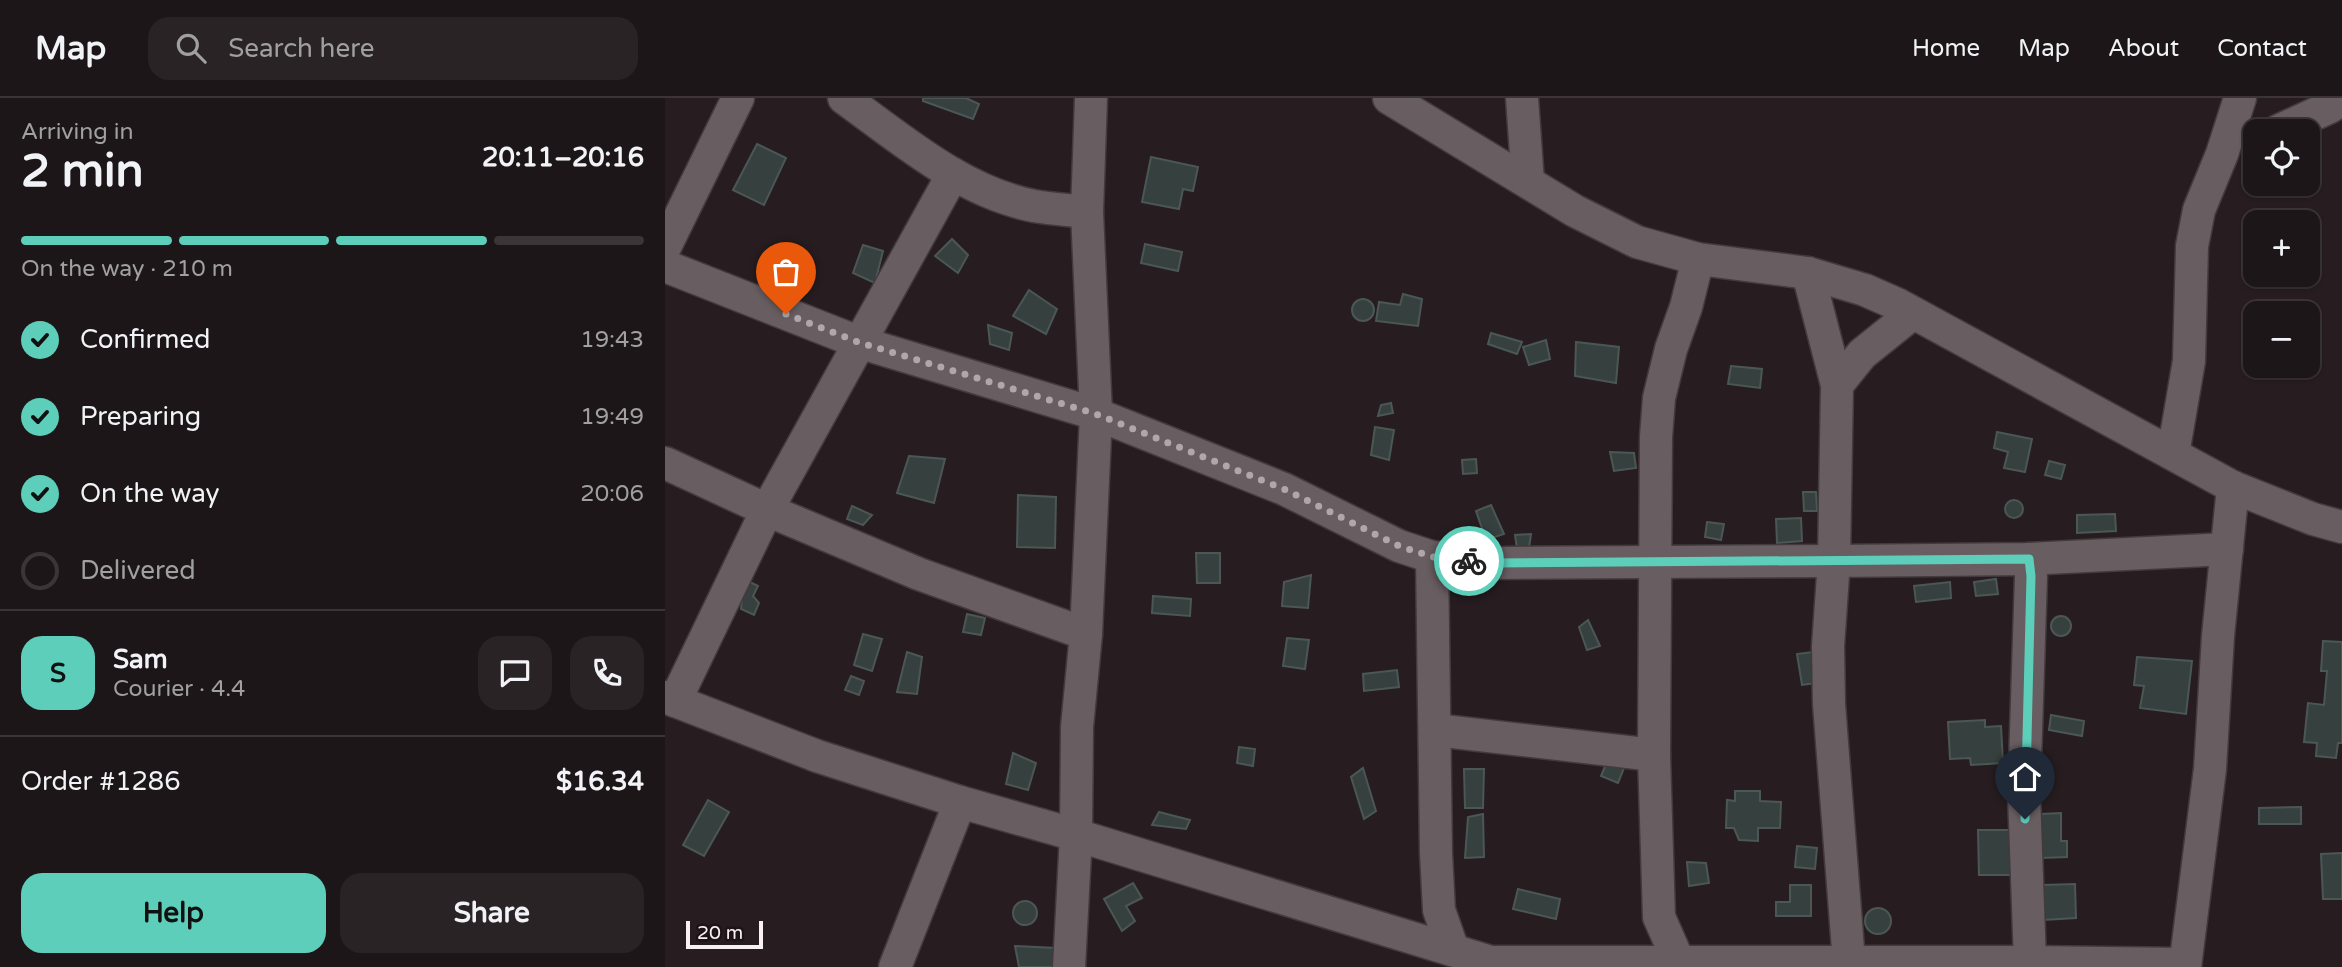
<!DOCTYPE html>
<meta charset="utf-8">
<style>
:root{--surface:#1d1618;--page:#2a2325;--text:#f1f3f6;--muted:#a09fa2;--line:#3b3537;--accent:#5dceba}
body{margin:0;font-family:"Varela Round",sans-serif;background:var(--page);color:var(--text);height:100vh;display:flex;flex-direction:column;font-size:26px;white-space:nowrap}
*{box-sizing:border-box;margin:0}
p{font-size:23px;color:var(--muted)}
.icon{flex:none;width:38px;height:38px;fill:none;stroke:currentColor;stroke-width:2;stroke-linecap:round;stroke-linejoin:round}
.map{position:relative;flex:1;overflow:hidden}
.side{display:flex;flex-direction:column;background:var(--surface);width:665px}
.side>*{flex:none}
.buttons{position:absolute;left:1578px;top:21px;display:grid;gap:14px}
.buttons a{display:grid;place-items:center;width:77px;height:77px;border-radius:14px;background:var(--surface);box-shadow:0 2px 5px #0004,0 0 0 2px var(--line);font-size:35px}
.scale{position:absolute;left:21px;bottom:18px;width:77px;box-sizing:border-box;padding-left:7px;border:4px solid #f8f1f3;border-top:0;font-size:19px;line-height:24px;white-space:nowrap;color:#f8f1f3;-webkit-text-stroke:5px #1d1417;paint-order:stroke}
.pin{position:absolute;display:grid;place-items:center;width:60px;height:60px;color:#fff;margin:-72px -30px;border-radius:50% 50% 50% 0;rotate:-45deg;box-shadow:0 0 7px #0007}
.pin .icon{rotate:45deg}
.courier{position:absolute;display:grid;place-items:center;width:70px;height:70px;margin:-35px;border:5px solid #5dceba;border-radius:50%;background:#fff;color:#222;box-shadow:0 2px 9px #0007}
.summary em{font-style:normal;font-weight:700}
.summary div{display:flex;flex-direction:column-reverse}
.summary{display:flex;align-items:center;justify-content:space-between;height:119px;padding:0 21px}
h1{font-size:46px;font-weight:700;line-height:52px}
.bar{display:grid;grid-template-columns:repeat(4,1fr);gap:10px 7px;align-content:center;height:84px;padding:0 21px}
.bar i{height:9px;border-radius:5px;background:var(--line)}
.bar .on{background:var(--accent)}
.bar p{grid-column:span 4}
.line{display:flex;align-items:center;gap:18px;padding:0 21px;border-top:2px solid var(--line)}
.line div{flex:1}
.round{display:grid;place-items:center;flex:none;width:74px;height:74px;border-radius:21px;background:var(--page)}
ol{padding:0 21px;list-style:none}
li{display:flex;align-items:center;gap:21px;height:77px}
li p{margin-inline-start:auto}
li .icon{padding:7px;border-radius:50%;background:var(--accent);color:#111;stroke-width:4}
li:last-child{color:var(--muted)}
li i{width:38px;height:38px;border:4px solid var(--line);border-radius:50%}
.cta{display:flex;gap:14px;margin-top:auto;padding:14px 21px}
.cta a{flex:1;height:80px;border-radius:21px;background:var(--accent);color:#111;font-size:28px;font-weight:700;line-height:80px;text-align:center}
.cta a+a{background:var(--page);color:var(--text)}
header{display:flex;align-items:center;gap:42px;box-sizing:border-box;height:98px;padding:0 35px;background:var(--surface);border-bottom:2px solid var(--line)}
header strong{font-size:33px}
nav{display:flex;gap:38px;margin-inline-start:auto;font-size:24px}
.search{width:490px;height:63px;background:var(--page);display:flex;align-items:center;gap:18px;box-sizing:border-box;padding:0 24px;border-radius:21px;color:var(--muted);font-size:26px}
main{display:flex;flex:1;min-height:0}
.map>svg:first-child{display:block}
</style>
<header>
<strong>Map</strong>
<div class="search"><svg class="icon" aria-label="search" viewBox="0 0 24 24"><circle cx="10" cy="10" r="6"/><path d="M15 15l6 6"/></svg>Search here</div>
<nav><a>Home</a><a>Map</a><a>About</a><a>Contact</a></nav>
</header>
<main>
<section class="side">
<div class="summary"><div><h1>2 min</h1><p>Arriving in</p></div><em>20:11–20:16</em></div>
<div class="bar"><i class="on"></i><i class="on"></i><i class="on"></i><i></i><p>On the way · 210 m</p></div>
<ol>
<li><svg class="icon" aria-label="check" viewBox="0 0 24 24"><path d="M5 12l5 5 9-10"/></svg>Confirmed<p>19:43</p></li>
<li><svg class="icon" aria-label="check" viewBox="0 0 24 24"><path d="M5 12l5 5 9-10"/></svg>Preparing<p>19:49</p></li>
<li><svg class="icon" aria-label="check" viewBox="0 0 24 24"><path d="M5 12l5 5 9-10"/></svg>On the way<p>20:06</p></li>
<li><i></i>Delivered</li>
</ol>
<div class="line" style="height:126px"><b class="round" style="background:var(--accent);color:#111">S</b><div><b>Sam</b><p>Courier · 4.4</p></div><a class="round"><svg class="icon" aria-label="chat" viewBox="0 0 24 24"><path d="M4 5h16v11H9l-5 4z"/></svg></a><a class="round"><svg class="icon" aria-label="phone" viewBox="0 0 24 24"><path d="M5 4h4l2 5-3 2q2 4 5 5l2-3 5 2v4C11 20 4 13 5 4z"/></svg></a></div>
<div class="line" style="height:91px"><div>Order #1286</div><b>$16.34</b></div>
<div class="cta"><a>Help</a><a>Share</a></div>
</section>
<div class="map">
<svg width="1677" height="869" viewBox="0 0 1677 869">
<rect width="100%" height="100%" fill="#271d20"/>
<!-- building -->
<g fill="#36413f" stroke="#4b5754" stroke-width="2">
<path d="M258 0H301L314 6 308 21 258 3Z"/>
<path d="M92 46 121 60 99 107 68 92Z"/>
<path d="M486 59 533 69 528 93 518 91 514 111 477 104Z"/>
<path d="M287 141 303 157 293 175 270 158Z"/>
<path d="M480 146 517 154 513 173 476 165Z"/>
<path d="M198 147 218 153 210 185 188 175Z"/>
<path d="M364 192 392 211 381 236 348 218Z"/>
<path d="M738 196 757 201 753 228 711 223 714 204 735 207Z"/>
<circle cx="698" cy="212" r="11"/>
<path d="M323 227 347 235 344 252 325 246Z"/>
<path d="M826 235 857 244 852 256 823 246Z"/>
<path d="M881 242 885 261 864 267 858 249Z"/>
<path d="M911 244 954 249 951 285 910 278Z"/>
<path d="M1066 268 1097 271 1095 290 1063 286Z"/>
<path d="M726 305 728 315 713 318 716 307Z"/>
<path d="M710 329 729 332 724 362 706 357Z"/>
<path d="M1332 334 1367 341 1360 374 1339 370 1343 354 1329 350Z"/>
<path d="M945 354 969 355 971 370 949 373Z"/>
<path d="M244 358 280 361 269 405 232 395Z"/>
<path d="M811 361 812 375 798 376 797 362Z"/>
<path d="M1384 363 1400 367 1396 381 1380 377Z"/>
<path d="M1138 394H1151L1152 413H1139Z"/>
<path d="M353 397 391 399 390 450 352 449Z"/>
<circle cx="1349" cy="411" r="9"/>
<path d="M826 407 839 436 821 442 811 413Z"/>
<path d="M187 408 207 417 198 427 182 421Z"/>
<path d="M1450 416 1451 433 1412 435V417Z"/>
<path d="M1136 420 1137 443 1112 445 1111 421Z"/>
<path d="M1042 424 1059 426 1056 442 1040 439Z"/>
<path d="M866 436 864 450 852 451 850 437Z"/>
<path d="M531 455H555V485H532Z"/>
<path d="M646 477 643 510 617 508 619 484Z"/>
<path d="M79 481 93 488 88 498 94 505 89 517 76 511Z"/>
<path d="M1331 481 1333 496 1311 498 1309 484Z"/>
<path d="M1285 484 1286 500 1251 504 1249 488Z"/>
<path d="M488 498 526 501 525 518 487 515Z"/>
<path d="M302 516 320 520 316 537 298 534Z"/>
<circle cx="1396" cy="528" r="10"/>
<path d="M923 522 935 548 922 552 914 529Z"/>
<path d="M198 536 217 541 207 573 189 567Z"/>
<path d="M622 540 644 542 640 571 618 568Z"/>
<path d="M1658 543 1677 544V645H1673L1671 660 1651 658 1652 645 1639 644 1643 605 1659 607 1662 573H1656Z"/>
<path d="M242 554 257 559 252 596 232 594Z"/>
<path d="M1147 554 1152 585 1137 587 1132 556Z"/>
<path d="M1472 559 1527 563 1521 616 1475 610 1479 588 1469 587Z"/>
<path d="M732 572 734 589 699 593 698 576Z"/>
<path d="M186 578 199 583 194 597 180 592Z"/>
<path d="M1386 617 1419 623 1417 638 1384 632Z"/>
<path d="M1320 622V629L1336 628 1338 665 1306 667 1305 660 1285 661 1283 624Z"/>
<path d="M574 649 590 651 588 668 572 665Z"/>
<path d="M348 655 371 665 363 692 341 686Z"/>
<path d="M941 666 959 670 953 685 936 678Z"/>
<path d="M698 670 711 713 699 721 686 679Z"/>
<path d="M799 671H819L818 710H800Z"/>
<path d="M1070 693H1095V703L1116 704 1115 730H1093V743L1074 742 1069 730H1061L1062 702 1070 703Z"/>
<path d="M43 702 64 714 39 758 18 747Z"/>
<path d="M1636 709V726H1594V710Z"/>
<path d="M494 714 525 722 521 731 487 727Z"/>
<path d="M1396 715V743H1402V759L1376 760V716Z"/>
<path d="M818 716 819 759 800 760 803 719Z"/>
<path d="M1313 732H1346L1352 777H1314Z"/>
<path d="M1132 748 1152 750 1150 771 1130 769Z"/>
<path d="M1677 755V801H1658L1656 756Z"/>
<path d="M1022 764 1041 765 1044 785 1024 788Z"/>
<path d="M468 785 477 800 461 808 470 823 457 833 439 801Z"/>
<path d="M1410 786 1411 820 1378 822V787Z"/>
<path d="M1125 787H1146V818H1111V804H1125Z"/>
<path d="M853 791 895 801 891 821 848 811Z"/>
<circle cx="360" cy="815" r="12"/>
<circle cx="1213" cy="823" r="13"/>
<path d="M350 848 391 850 389 869H354Z"/>
</g>
<g fill="none" stroke-linecap="round" stroke-linejoin="round">
<!-- minor casing -->
<g stroke="#423a3d" stroke-width="35">
<g id="minor">
<path d="M179 0C236 41 297 94 369 108 386 111 404 112 422 114"/>
<path d="M724 0 910 113 972 144 1033 161 1143 175 1200 192 1234 207 1568 389 1648 421 1677 429"/>
<path d="M857 0 863 84"/>
<path d="M1613 33 1665 9 1677 1"/>
<path d="M0 149 73 0"/>
<path d="M0 168 193 244 431 316 619 391 734 448 767 459 829 465 1169 463 1364 461 1562 451"/>
<path d="M1143 175 1172 287 1169 463 1163 548 1164 606 1184 864"/>
<path d="M1172 287 1197 256 1248 215"/>
<path d="M1508 356 1524 263 1527 148 1534 112 1557 56 1575 0"/>
<path d="M0 365 102 412 254 476 421 536"/>
<path d="M767 459 771 755 774 812 788 852"/>
<path d="M1364 461 1366 478 1359 696 1365 864"/>
<path d="M0 599 152 658 295 704 411 737 826 864H1365L1520 866"/>
<path d="M10 603 102 412 288 76"/>
<path d="M770 632 989 657"/>
<path d="M230 869 295 704"/>
<path d="M404 869 411 737 412 629 421 536 431 316 422 114 426 0"/>
<path d="M1016 869 994 819 989 657 991 339 994 300 1006 251 1021 209 1033 161"/>
<path d="M1520 869 1545 671 1553 538 1568 389"/>
</g>
</g>
<!-- minor -->
<use href="#minor" stroke="#685d60" stroke-width="32"/>
</g>
<g fill="none" stroke-linecap="round" stroke-linejoin="round">
<!-- done -->
<path stroke="#afa7a9" stroke-width="7" stroke-dasharray="0 12.6" d="M121 216 193 244 431 316 619 391 734 448 768 459 804 463"/>
<!-- route -->
<path stroke="#5dceba" stroke-width="9" d="M804 463 829 465 1364 461 1366 478 1360 721"/>
</g>
</svg>
<div class="buttons">
<a><svg class="icon" aria-label="locate" viewBox="0 0 24 24"><circle cx="12" cy="12" r="6"/><path d="M12 2v4M12 18v4M2 12h4M18 12h4"/></svg></a>
<a>+</a>
<a>−</a>
</div>
<div class="scale">20 m</div>
<div class="pin" style="left:121px;top:216px;background:#ea580c"><svg class="icon" aria-label="bag" viewBox="0 0 24 24"><path d="M5 8h14l-1 12H6zM9 8a3 3 0 0 1 6 0"/></svg></div>
<div class="pin" style="left:1360px;top:721px;background:#1f2937"><svg class="icon" aria-label="home" viewBox="0 0 24 24"><path d="M3 11l9-7 9 7M6 9v11h12V9"/></svg></div>
<div class="courier" style="left:804px;top:463px"><svg class="icon" aria-label="bike" viewBox="0 0 24 24"><circle cx="6" cy="16" r="4"/><circle cx="18" cy="16" r="4"/><path d="M6 16l4-8h5l3 8M10 8l3 8H6M13 5h3"/></svg></div>
</div>
</main>
